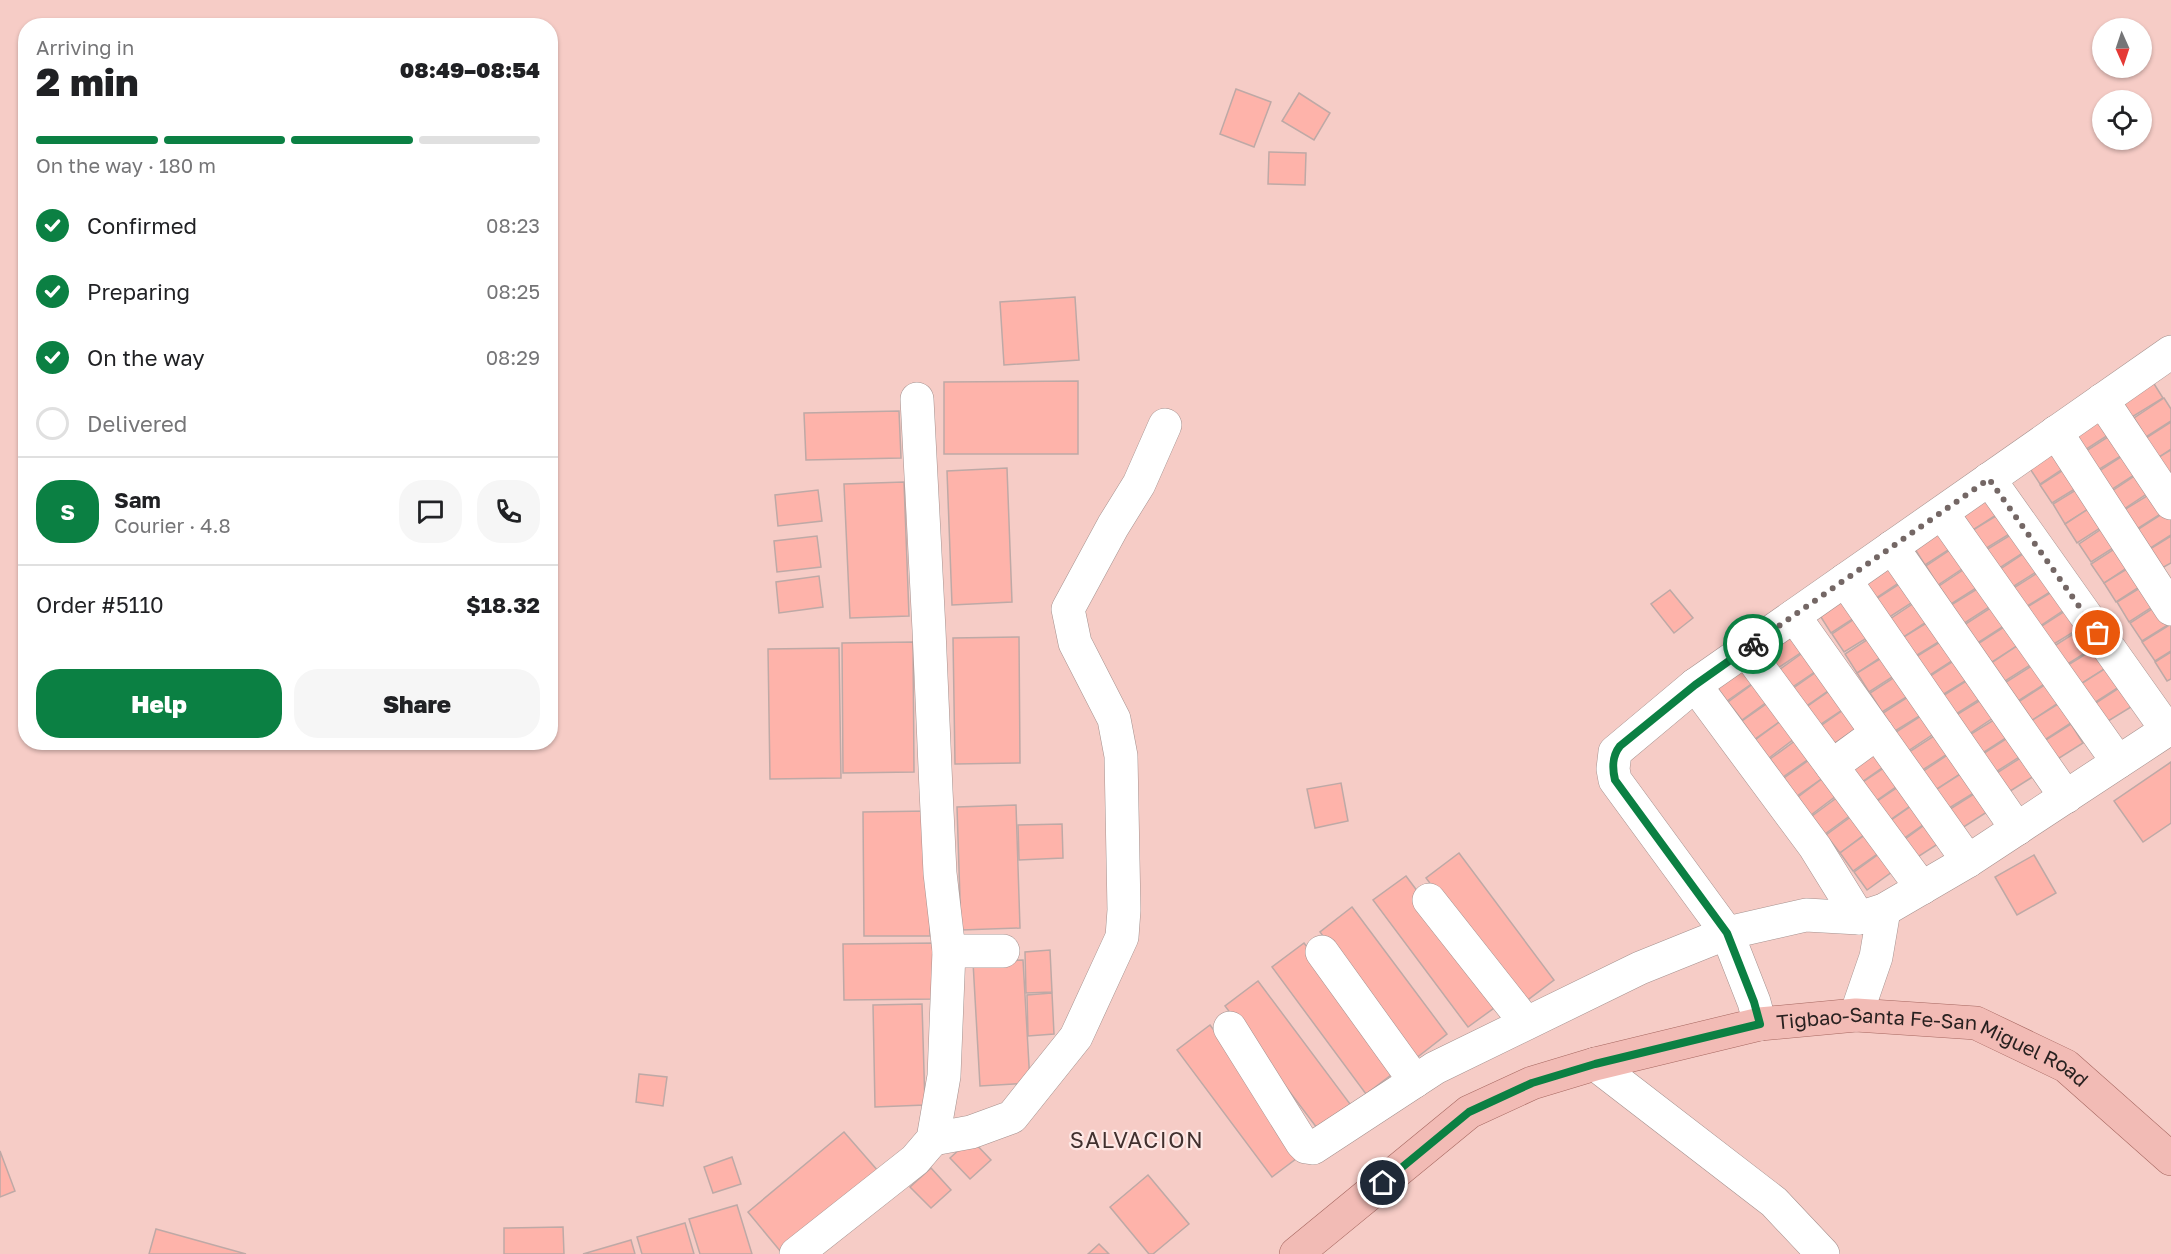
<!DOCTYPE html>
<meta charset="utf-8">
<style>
:root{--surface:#fff;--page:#f6f6f6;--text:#202124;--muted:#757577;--line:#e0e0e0;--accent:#0b8043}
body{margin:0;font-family:"Golos Text",sans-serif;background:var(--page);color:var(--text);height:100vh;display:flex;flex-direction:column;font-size:22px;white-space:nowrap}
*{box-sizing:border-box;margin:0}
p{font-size:20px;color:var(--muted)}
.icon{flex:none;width:33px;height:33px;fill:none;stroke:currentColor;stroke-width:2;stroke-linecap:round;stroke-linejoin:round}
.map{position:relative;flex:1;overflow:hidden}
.details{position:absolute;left:18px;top:18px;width:540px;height:732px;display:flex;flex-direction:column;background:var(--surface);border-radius:24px;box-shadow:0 2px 4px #0004}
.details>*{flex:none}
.needle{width:39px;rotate:177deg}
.buttons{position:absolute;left:2092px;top:18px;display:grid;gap:12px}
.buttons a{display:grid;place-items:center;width:60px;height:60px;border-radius:50%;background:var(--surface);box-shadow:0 2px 4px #0004;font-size:30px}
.pin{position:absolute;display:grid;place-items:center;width:51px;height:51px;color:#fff;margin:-26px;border:3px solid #fff;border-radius:50%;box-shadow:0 2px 6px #0007}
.courier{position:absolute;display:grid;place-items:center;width:60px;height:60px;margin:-30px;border:4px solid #0b8043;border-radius:50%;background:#fff;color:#222;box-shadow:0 2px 8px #0007}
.headline em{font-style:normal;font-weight:800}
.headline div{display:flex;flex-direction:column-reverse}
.headline{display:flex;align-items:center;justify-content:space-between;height:102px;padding:0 18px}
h1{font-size:39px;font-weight:800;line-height:45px}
.bar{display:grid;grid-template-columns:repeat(4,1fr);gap:9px 6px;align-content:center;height:72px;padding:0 18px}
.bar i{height:8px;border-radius:4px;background:var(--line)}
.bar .active{background:var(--accent)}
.bar p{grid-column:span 4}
.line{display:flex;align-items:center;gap:15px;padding:0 18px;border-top:2px solid var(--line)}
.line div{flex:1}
.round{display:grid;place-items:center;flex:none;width:63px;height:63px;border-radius:24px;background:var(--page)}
ol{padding:0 18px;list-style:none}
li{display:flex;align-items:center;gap:18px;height:66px}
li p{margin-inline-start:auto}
li .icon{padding:6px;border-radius:50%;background:var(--accent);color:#fff;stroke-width:4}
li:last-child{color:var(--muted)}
li i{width:33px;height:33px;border:3px solid var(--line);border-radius:50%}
.button{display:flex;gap:12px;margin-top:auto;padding:12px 18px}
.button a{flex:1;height:69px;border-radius:24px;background:var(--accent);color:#fff;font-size:24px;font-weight:800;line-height:69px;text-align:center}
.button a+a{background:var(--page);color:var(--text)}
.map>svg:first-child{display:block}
</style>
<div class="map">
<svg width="2171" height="1254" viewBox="0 0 2171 1254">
<rect width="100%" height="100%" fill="#fee8e5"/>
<!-- green -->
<path fill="#f6ccc6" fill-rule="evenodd" d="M0 0H2171V1254H0ZM26 26H550V742H26ZM2103 28H2142V68H2103ZM2103 100H2142V140H2103Z"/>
<!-- building -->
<g fill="#feb3aa" stroke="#bea9a6" stroke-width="1.5">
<path d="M1236 89 1271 102 1254 147 1220 134Z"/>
<path d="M1299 93 1330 113 1314 140 1282 121Z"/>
<path d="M1269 152 1306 153 1305 185 1268 184Z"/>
<path d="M1075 297 1079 360 1004 365 1000 302Z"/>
<path d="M2151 379 2163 398 2132 417 2121 398Z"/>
<path d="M1078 381V454H944V382Z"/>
<path d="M2164 398 2171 409V421L2146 437 2134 418Z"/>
<path d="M899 411 901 458 806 460 804 413Z"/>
<path d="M2104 412 2116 430 2085 450 2073 431Z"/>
<path d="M2171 422V449L2159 457 2146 438Z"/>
<path d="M2117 431 2129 451 2098 470 2086 451Z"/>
<path d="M2058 445 2070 464 2040 484 2027 464Z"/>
<path d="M2171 450V476L2159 457Z"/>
<path d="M2130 451 2142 470 2111 490 2099 471Z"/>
<path d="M2071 465 2083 484 2052 503 2040 485Z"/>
<path d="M1007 468 1012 602 952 605 947 471Z"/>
<path d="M2142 471 2154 489 2124 509 2112 491Z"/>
<path d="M904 482 909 616 850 618 844 484Z"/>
<path d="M2084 485 2096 504 2065 524 2053 504Z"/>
<path d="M818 490 822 521 778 526 775 495Z"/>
<path d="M1991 491 2004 510 1973 530 1960 510Z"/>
<path d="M2155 491 2167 510 2137 529 2124 510Z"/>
<path d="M2096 504 2108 523 2077 543 2065 524Z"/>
<path d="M2168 510 2171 515V535L2149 549 2137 530Z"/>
<path d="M2004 511 2016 530 1985 549 1973 530Z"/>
<path d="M2109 524 2121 543 2091 562 2079 544Z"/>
<path d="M1943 527 1956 545 1925 565 1913 546Z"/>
<path d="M2017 531 2029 549 1998 569 1986 550Z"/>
<path d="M817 536 821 567 777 572 774 541Z"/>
<path d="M2171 536V563L2162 568 2150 549Z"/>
<path d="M2122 544 2134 563 2104 583 2091 564Z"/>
<path d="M1956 546 1968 565 1938 585 1926 566Z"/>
<path d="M2029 550 2041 569 2011 588 1999 570Z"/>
<path d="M1894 560 1906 578 1876 598 1863 579Z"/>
<path d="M2135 564 2147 582 2116 602 2104 583Z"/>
<path d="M1969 566 1981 585 1951 604 1939 586Z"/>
<path d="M2042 570 2055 589 2024 608 2012 589Z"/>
<path d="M819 576 823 607 779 613 776 582Z"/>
<path d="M1907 579 1919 598 1888 618 1876 599Z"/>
<path d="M2148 583 2160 602 2129 622 2117 602Z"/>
<path d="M1982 586 1994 604 1963 624 1951 605Z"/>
<path d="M1670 590 1693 618 1674 633 1651 604Z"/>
<path d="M2055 590 2067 608 2037 628 2024 609Z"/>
<path d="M1850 594 1862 613 1831 633 1819 614Z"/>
<path d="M1920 599 1932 618 1902 638 1890 619Z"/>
<path d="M2161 603 2171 623 2142 641 2130 623Z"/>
<path d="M1995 605 2007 624 1976 644 1964 625Z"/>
<path d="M2068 609 2080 628 2049 647 2037 629Z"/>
<path d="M1862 614 1875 633 1844 652 1832 634Z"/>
<path d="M1933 619 1945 638 1914 657 1902 638Z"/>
<path d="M2171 624V651L2155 661 2142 642Z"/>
<path d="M2007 625 2020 644 1989 664 1976 645Z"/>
<path d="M2081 629 2093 648 2063 667 2051 648Z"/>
<path d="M1795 630 1808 648 1778 668 1765 650Z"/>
<path d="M1876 634 1887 653 1857 673 1845 654Z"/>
<path d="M1019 637 1020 763 955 764 953 638Z"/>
<path d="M1945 639 1958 657 1927 677 1914 658Z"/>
<path d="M913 642 914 772 843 773 842 643Z"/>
<path d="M2020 644 2032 664 2002 683 1990 664Z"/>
<path d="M839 648 841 778 770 779 768 649Z"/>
<path d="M1808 649 1822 667 1791 688 1779 670Z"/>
<path d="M2094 649 2106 668 2076 687 2063 668Z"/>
<path d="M2171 652V679L2167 681 2155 662Z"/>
<path d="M1888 654 1900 672 1869 692 1857 673Z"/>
<path d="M1958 658 1970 678 1939 697 1927 678Z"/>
<path d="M1743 662 1757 680 1727 701 1714 683Z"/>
<path d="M2033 665 2046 683 2015 703 2003 684Z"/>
<path d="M1822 668 1835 686 1805 707 1792 689Z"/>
<path d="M2106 668 2119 687 2088 707 2076 687Z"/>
<path d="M1901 673 1913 693 1882 712 1870 693Z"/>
<path d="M1971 678 1983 697 1953 716 1941 697Z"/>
<path d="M1757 681 1771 699 1742 720 1728 702Z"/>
<path d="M2046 684 2058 703 2028 723 2015 704Z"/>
<path d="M1835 687 1848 706 1818 726 1805 708Z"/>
<path d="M2119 688 2131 707 2100 726 2088 708Z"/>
<path d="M1914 693 1926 712 1895 731 1883 713Z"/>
<path d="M1984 698 1996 716 1966 736 1953 717Z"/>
<path d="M1772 700 1785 718 1755 739 1742 721Z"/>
<path d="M2058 704 2071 723 2040 743 2028 723Z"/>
<path d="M1849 706 1861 725 1832 745 1819 727Z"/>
<path d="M1927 712 1938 731 1908 751 1896 732Z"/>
<path d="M1785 718 1798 736 1769 758 1755 740Z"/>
<path d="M1997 718 2009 736 1978 756 1966 737Z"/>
<path d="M2071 724 2083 743 2053 762 2041 743Z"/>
<path d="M1940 732 1952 751 1921 771 1909 752Z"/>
<path d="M2009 737 2021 756 1991 775 1978 757Z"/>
<path d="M1799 738 1813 756 1783 777 1770 759Z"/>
<path d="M1876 744 1889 763 1859 784 1846 765Z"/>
<path d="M1952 752 1965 771 1934 791 1922 772Z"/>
<path d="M1813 757 1827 775 1797 796 1784 778Z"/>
<path d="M2022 757 2034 776 2004 795 1992 776Z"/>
<path d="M2171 762V823L2143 842 2114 801Z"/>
<path d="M1890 764 1903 782 1873 803 1860 784Z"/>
<path d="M1965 771 1977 791 1946 810 1934 791Z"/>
<path d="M1827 775 1840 793 1811 815 1798 797Z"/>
<path d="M1341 783 1348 821 1315 828 1307 789Z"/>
<path d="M1904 783 1916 802 1887 822 1873 804Z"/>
<path d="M1977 792 1990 810 1959 830 1947 811Z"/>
<path d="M1842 794 1855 812 1825 834 1812 816Z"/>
<path d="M1917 802 1930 820 1900 841 1887 823Z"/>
<path d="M1016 805 1020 928 961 930 957 807Z"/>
<path d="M929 811 930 936H864L863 812Z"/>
<path d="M1856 813 1869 831 1840 853 1826 835Z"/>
<path d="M1930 821 1944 840 1913 860 1901 842Z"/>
<path d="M1062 824 1063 858 1019 860 1018 825Z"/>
<path d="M1869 832 1883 850 1853 871 1840 853Z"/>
<path d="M1883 851 1896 869 1867 890 1854 872Z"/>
<path d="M1459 853 1554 980 1521 1005 1426 878Z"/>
<path d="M2034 855 2056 893 2017 915 1995 877Z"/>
<path d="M1406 876 1501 1003 1468 1027 1373 900Z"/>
<path d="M1352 907 1447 1034 1415 1059 1320 932Z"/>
<path d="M937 943 938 999 844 1000 843 944Z"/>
<path d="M1304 943 1399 1069 1366 1094 1272 967Z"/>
<path d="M1050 950 1052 992 1026 993 1025 952Z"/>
<path d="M1023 960 1030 1083 980 1086 973 962Z"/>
<path d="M1258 981 1353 1108 1320 1132 1225 1006Z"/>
<path d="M1052 993 1054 1034 1028 1036 1027 995Z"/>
<path d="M922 1004 925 1105 875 1107 873 1005Z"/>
<path d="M1210 1025 1305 1152 1272 1177 1177 1050Z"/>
<path d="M639 1074 667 1077 663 1106 636 1102Z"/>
<path d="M844 1132 878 1171 781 1252 748 1212Z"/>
<path d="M971 1139 991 1160 970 1179 950 1158Z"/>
<path d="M0 1151 15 1191 0 1197Z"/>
<path d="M732 1157 741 1184 713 1193 704 1167Z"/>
<path d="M931 1168 951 1190 931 1208 910 1187Z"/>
<path d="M1148 1175 1189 1224 1153 1254H1149L1110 1207Z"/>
<path d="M737 1205 752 1254H700L689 1219Z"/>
<path d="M685 1223 694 1254H642L637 1237Z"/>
<path d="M563 1227 564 1254H504V1228Z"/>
<path d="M156 1229 246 1254H149Z"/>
<path d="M631 1240 635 1254H583Z"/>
<path d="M1099 1244 1109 1254H1088Z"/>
</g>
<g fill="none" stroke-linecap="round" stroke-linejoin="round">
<!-- minor casing -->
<g stroke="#a5918e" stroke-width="34">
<g id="minor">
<path d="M2102 400 2171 503"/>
<path d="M2056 432 2171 609"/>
<path d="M1942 513 2118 762"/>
<path d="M1892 547 2066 797"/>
<path d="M1845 580 2017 829"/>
<path d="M1794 616 1968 861"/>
<path d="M1746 650 1922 888"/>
<path d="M1695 685 1815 847 1859 918"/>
<path d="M1832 766 1877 733"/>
<path d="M1429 900 1526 1023"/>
<path d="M949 951H1003"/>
<path d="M1322 952 1415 1081"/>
<path d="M1856 1015 1876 957 1884 910"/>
<path d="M1760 1024 1754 1002 1727 933 1615 780 1613 769 1615 752 1695 685 2171 352"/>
<path d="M1230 1028 1302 1143 1306 1147 1313 1148 1435 1068 1640 968 1727 933 1806 915 1859 918 1884 910 1968 861 2167 730 1989 479"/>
<path d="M1595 1064 1774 1202 1823 1254"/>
<path d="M933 1139 971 1132 1012 1117 1076 1037 1122 937 1124 910 1121 756 1114 719 1075 643 1068 609 1113 526 1139 484 1165 425"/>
<path d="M796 1254 915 1160 933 1139 944 1076 949 951 940 873 936 790 929 630 917 399"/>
</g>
</g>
<!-- major casing -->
<g stroke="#a66760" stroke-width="34">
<g id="major">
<path id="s1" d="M1296 1254 1469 1112 1532 1083 1595 1064 1760 1024 1856 1015 1976 1023 2066 1066 2171 1159"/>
</g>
</g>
<!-- minor -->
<use href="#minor" stroke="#fff" stroke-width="33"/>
<!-- major -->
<use href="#major" stroke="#f2bbb5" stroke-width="33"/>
</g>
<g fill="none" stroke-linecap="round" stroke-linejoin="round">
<!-- done -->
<path stroke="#746765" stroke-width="6" stroke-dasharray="0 10.8" d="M1753 644 1989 479 2098 633"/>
<!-- route -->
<path stroke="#0b8043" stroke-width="8" d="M1383 1183 1469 1112 1532 1083 1595 1064 1760 1024 1754 1002 1727 933 1615 780C1612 767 1612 756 1620 746L1695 685 1753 644"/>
</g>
<g text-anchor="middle" stroke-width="4.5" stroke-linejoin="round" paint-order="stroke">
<!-- street labels -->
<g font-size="20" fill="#292120" stroke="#fee8e5">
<text dy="7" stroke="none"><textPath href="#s1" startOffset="708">Tigbao-Santa Fe-San Miguel Road</textPath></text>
</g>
<!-- quarter labels -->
<g font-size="22" letter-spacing="1.5" fill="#41312f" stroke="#fee8e5">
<text x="1137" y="1148">SALVACION</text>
</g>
</g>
</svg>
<div class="buttons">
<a><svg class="needle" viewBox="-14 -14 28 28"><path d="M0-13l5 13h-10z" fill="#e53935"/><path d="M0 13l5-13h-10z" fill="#757577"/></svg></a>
<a><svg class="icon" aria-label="locate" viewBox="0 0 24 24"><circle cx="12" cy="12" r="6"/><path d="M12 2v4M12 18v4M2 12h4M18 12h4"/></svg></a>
</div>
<div class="pin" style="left:2098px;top:633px;background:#ea580c"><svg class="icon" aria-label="bag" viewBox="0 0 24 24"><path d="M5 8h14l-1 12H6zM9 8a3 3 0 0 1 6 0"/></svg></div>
<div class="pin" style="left:1383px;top:1183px;background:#1f2937"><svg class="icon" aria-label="home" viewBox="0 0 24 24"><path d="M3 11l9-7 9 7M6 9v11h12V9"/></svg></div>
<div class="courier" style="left:1753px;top:644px"><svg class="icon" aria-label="bike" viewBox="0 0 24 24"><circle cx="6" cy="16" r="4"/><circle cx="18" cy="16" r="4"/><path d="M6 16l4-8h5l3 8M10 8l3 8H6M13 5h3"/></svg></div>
<section class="details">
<div class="headline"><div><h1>2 min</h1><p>Arriving in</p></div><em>08:49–08:54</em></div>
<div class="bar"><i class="active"></i><i class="active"></i><i class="active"></i><i></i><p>On the way · 180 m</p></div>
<ol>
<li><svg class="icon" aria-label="check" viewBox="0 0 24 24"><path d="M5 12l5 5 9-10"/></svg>Confirmed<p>08:23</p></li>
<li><svg class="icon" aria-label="check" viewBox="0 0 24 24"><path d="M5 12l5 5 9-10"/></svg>Preparing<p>08:25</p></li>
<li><svg class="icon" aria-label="check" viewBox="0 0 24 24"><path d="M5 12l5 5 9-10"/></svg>On the way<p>08:29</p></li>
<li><i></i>Delivered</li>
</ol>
<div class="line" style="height:108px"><b class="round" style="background:var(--accent);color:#fff">S</b><div><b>Sam</b><p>Courier · 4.8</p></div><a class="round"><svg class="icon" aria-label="chat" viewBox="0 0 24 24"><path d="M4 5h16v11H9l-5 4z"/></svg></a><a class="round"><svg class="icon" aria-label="phone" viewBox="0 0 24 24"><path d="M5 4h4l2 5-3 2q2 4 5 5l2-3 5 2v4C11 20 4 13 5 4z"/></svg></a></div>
<div class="line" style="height:78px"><div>Order #5110</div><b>$18.32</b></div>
<div class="button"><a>Help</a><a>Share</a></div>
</section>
</div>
